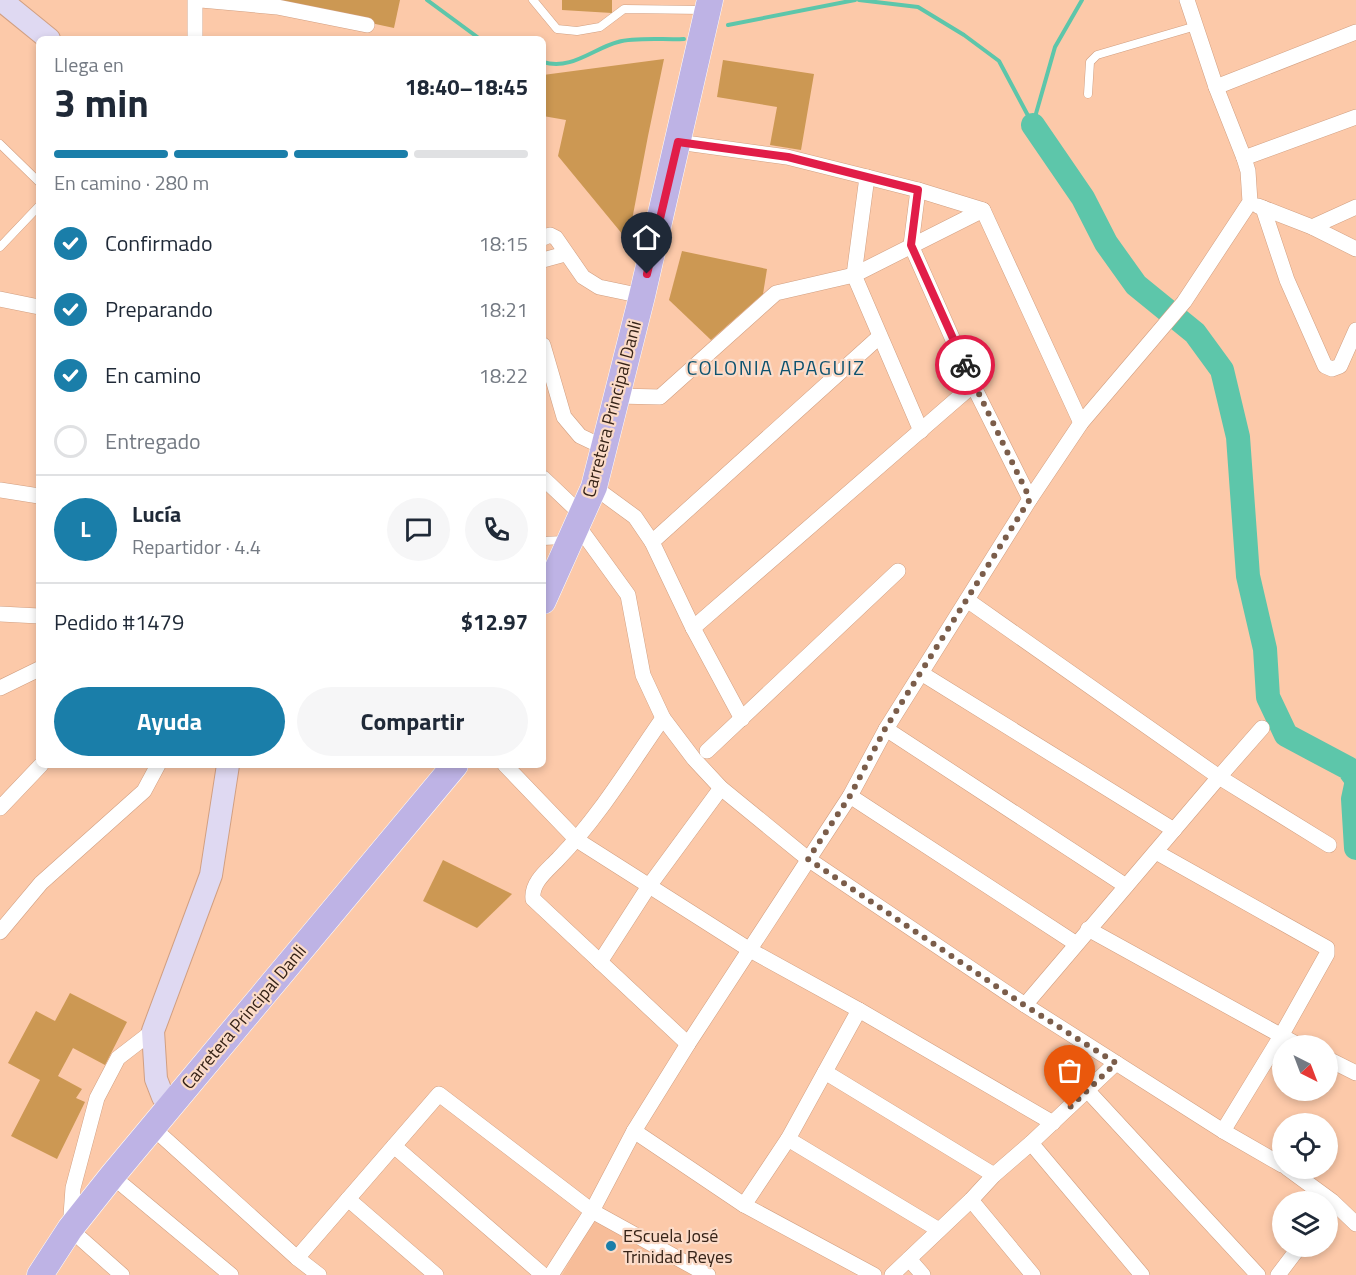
<!DOCTYPE html>
<html lang="es">
<meta charset="utf-8">
<style>
:root{--surface:#fff;--page:#f6f6f7;--text:#1f2937;--muted:#747a83;--line:#e0e1e3;--accent:#1a7ea9}
body{margin:0;font-family:"Titillium Web",sans-serif;background:var(--page);color:var(--text);height:100vh;display:flex;flex-direction:column;font-size:22px;white-space:nowrap}
*{box-sizing:border-box;margin:0}
p{font-size:20px;color:var(--muted)}
.icon{flex:none;width:33px;height:33px;fill:none;stroke:currentColor;stroke-width:2;stroke-linecap:round;stroke-linejoin:round}
.map{position:relative;flex:1;overflow:hidden}
.drawer{position:absolute;left:36px;top:36px;width:510px;height:732px;display:flex;flex-direction:column;background:var(--surface);border-radius:9px;box-shadow:0 3px 9px #0003}
.drawer>*{flex:none}
.needle{width:39px;rotate:138deg}
.fabs{position:absolute;left:1272px;top:1035px;display:grid;gap:12px}
.fabs a{display:grid;place-items:center;width:66px;height:66px;border-radius:50%;background:var(--surface);box-shadow:0 3px 9px #0003;font-size:30px}
.pin{position:absolute;display:grid;place-items:center;width:51px;height:51px;color:#fff;margin:-62px -26px;border-radius:50% 50% 50% 0;rotate:-45deg;box-shadow:0 0 6px #0007}
.pin .icon{rotate:45deg}
.courier{position:absolute;display:grid;place-items:center;width:60px;height:60px;margin:-30px;border:4px solid #e11d48;border-radius:50%;background:#fff;color:#222;box-shadow:0 2px 8px #0007}
.head em{font-style:normal;font-weight:700}
.head div{display:flex;flex-direction:column-reverse}
.head{display:flex;align-items:center;justify-content:space-between;height:102px;padding:0 18px}
h1{font-size:39px;font-weight:700;line-height:45px}
.bar{display:grid;grid-template-columns:repeat(4,1fr);gap:9px 6px;align-content:center;height:72px;padding:0 18px}
.bar i{height:8px;border-radius:4px;background:var(--line)}
.bar .selected{background:var(--accent)}
.bar p{grid-column:span 4}
.line{display:flex;align-items:center;gap:15px;padding:0 18px;border-top:2px solid var(--line)}
.line div{flex:1}
.round{display:grid;place-items:center;flex:none;width:63px;height:63px;border-radius:32px;background:var(--page)}
ol{padding:0 18px;list-style:none}
li{display:flex;align-items:center;gap:18px;height:66px}
li p{margin-inline-start:auto}
li .icon{padding:6px;border-radius:50%;background:var(--accent);color:#fff;stroke-width:4}
li:last-child{color:var(--muted)}
li i{width:33px;height:33px;border:3px solid var(--line);border-radius:50%}
.cta{display:flex;gap:12px;margin-top:auto;padding:12px 18px}
.cta a{flex:1;height:69px;border-radius:36px;background:var(--accent);color:#fff;font-size:24px;font-weight:700;line-height:69px;text-align:center}
.cta a+a{background:var(--page);color:var(--text)}
.map>svg:first-child{display:block}
</style>
<div class="map">
<svg width="1356" height="1275" viewBox="0 0 1356 1275">
<rect width="100%" height="100%" fill="#fcc9a9"/>
<!-- built -->
<path fill="#f7bd99" d="M595 1217 692 1275H562Z"/>
<g fill="none" stroke-linecap="round" stroke-linejoin="round">
<!-- stream -->
<g stroke="#5dc6aa" stroke-width="4">
<path d="M427 0 480 39"/>
<path d="M859 0 918 7 964 35 999 61 1033 125"/>
<path d="M728 25 855 0"/>
<path d="M543 62C571 71 594 48 618 42 635 37 665 40 684 39"/>
<path d="M1033 124 1055 47 1082 0"/>
</g>
<!-- river -->
<g stroke="#5dc6aa" stroke-width="24">
<path d="M1033 125 1083 198 1106 243 1136 285 1195 333 1222 370 1238 437 1248 576 1265 649 1268 697 1286 735 1348 768 1356 779"/>
<path d="M1356 785 1353 799 1356 848"/>
</g>
</g>
<!-- building -->
<g fill="#cc9853">
<path d="M264 0H400L394 28Z"/>
<path d="M562 0H612V13L562 10Z"/>
<path d="M664 59 648 136 628 241 558 156 566 120 543 116V75Z"/>
<path d="M723 60 814 74 801 150 770 145 777 107 717 97Z"/>
<path d="M682 251 767 269 763 294 711 340 669 300Z"/>
<path d="M443 860 512 894 477 928 423 901Z"/>
<path d="M70 993 127 1022 105 1065 73 1048 58 1076 82 1089 76 1098 85 1102 57 1159 11 1136 40 1080 8 1063 36 1011 55 1021Z"/>
</g>
<g fill="none" stroke-linecap="round" stroke-linejoin="round">
<!-- lane casing -->
<g stroke="#d19f81" stroke-width="9">
<g id="lane">
<path d="M533 0 557 29 577 31 600 27 624 9 703 10"/>
<path d="M1088 94 1090 62 1097 55 1196 26"/>
<path d="M0 144 39 182"/>
<path d="M0 247 39 206"/>
<path d="M543 541 564 540"/>
</g>
</g>
<!-- street casing -->
<g stroke="#d19f81" stroke-width="16">
<g id="street">
<path d="M201 0 277 7 367 25"/>
<path d="M195 39V0"/>
<path d="M1216 87 1356 32"/>
<path d="M678 142 787 157 867 177 854 275 921 431"/>
<path d="M1244 158 1356 117"/>
<path d="M867 177 918 190 911 245 973 385 1030 499"/>
<path d="M918 190 983 210 1081 423"/>
<path d="M1258 206 1312 227 1356 249"/>
<path d="M1263 208 1287 280 1325 366 1332 369 1340 366 1356 330"/>
<path d="M1312 227 1356 207"/>
<path d="M543 238 550 235 556 238 583 277 599 287 642 296"/>
<path d="M543 260 565 254"/>
<path d="M0 299 39 307"/>
<path d="M543 345 564 417 580 436 603 447"/>
<path d="M617 396 660 397 776 293 854 275 983 210"/>
<path d="M543 478 582 515"/>
<path d="M594 487 635 517 652 542 693 628 742 719"/>
<path d="M0 490 39 496"/>
<path d="M578 526 628 595 643 675 663 718 694 759 721 788 808 859 1025 1005 1223 1131 1282 1165"/>
<path d="M652 542 879 337"/>
<path d="M967 600 1219 777 1025 1005"/>
<path d="M0 614 39 616"/>
<path d="M693 628 973 385"/>
<path d="M921 673 1174 830"/>
<path d="M0 688 39 669"/>
<path d="M663 718C630 765 599 817 559 858 548 870 531 882 533 899L688 1044"/>
<path d="M1262 728 1219 777 1329 845"/>
<path d="M886 729 1126 886"/>
<path d="M707 751 898 571"/>
<path d="M505 765 577 840 750 950 859 1010 1053 1123"/>
<path d="M850 796 1075 943"/>
<path d="M0 808 41 765"/>
<path d="M1156 852 1327 948V954L1281 1036 1223 1131"/>
<path d="M1088 929 1300 1046"/>
<path d="M0 932 41 883 144 791 158 765"/>
<path d="M600 962 649 886 721 788"/>
<path d="M1328 1059 1356 1073"/>
<path d="M825 1072 994 1175"/>
<path d="M1087 1090 1258 1275"/>
<path d="M152 1127 297 1258 319 1275"/>
<path d="M634 1131 744 1205 874 1275"/>
<path d="M788 1139 939 1230"/>
<path d="M1031 1143 1142 1275"/>
<path d="M394 1146 543 1275"/>
<path d="M1287 1168 1332 1201 1356 1224"/>
<path d="M112 1176 231 1275"/>
<path d="M348 1199 436 1275"/>
<path d="M971 1200 1033 1275"/>
<path d="M744 1205 788 1139 859 1010"/>
<path d="M297 1258 439 1094 592 1211 708 1275"/>
<path d="M909 1259 923 1275"/>
<path d="M122 1275 70 1229 73 1188 97 1098 118 1058 153 1031"/>
<path d="M551 1275 592 1211 634 1131 688 1044 850 796 886 729 1030 499 1081 423 1184 302 1250 202 1248 171 1244 158 1216 87 1187 0"/>
<path d="M892 1275 971 1200 994 1175 1031 1143 1116 1063"/>
<path d="M1278 1275 1300 1246"/>
</g>
</g>
<!-- secondary casing -->
<g stroke="#d19f81" stroke-width="24">
<g id="secondary">
<path d="M1 0 49 39"/>
<path d="M170 1105 163 1097 156 1079 153 1031 211 875 228 765"/>
</g>
</g>
<!-- primary casing -->
<g stroke="#fff" stroke-width="27">
<g id="primary">
<path d="M543 601 594 487 642 296 710 0"/>
<path d="M40 1275 70 1229 112 1176 455 765"/>
</g>
</g>
<!-- lane -->
<use href="#lane" stroke="#fff" stroke-width="8"/>
<!-- street -->
<use href="#street" stroke="#fff" stroke-width="15"/>
<!-- secondary -->
<use href="#secondary" stroke="#dfd9f2" stroke-width="22"/>
<!-- primary -->
<use href="#primary" stroke="#beb3e5" stroke-width="26"/>
</g>
<g fill="none" stroke-linecap="round" stroke-linejoin="round">
<!-- done -->
<path stroke="#7b5d4a" stroke-width="6" stroke-dasharray="0 10.8" d="M965 365 1030 499 885 729 850 796 808 859 1024 1005 1116 1063 1070 1107"/>
<!-- route -->
<path stroke="#e11d48" stroke-width="8" d="M647 274 678 142 788 157 918 190 911 245 965 365"/>
</g>
<!-- markers -->
<circle fill="#1a7ea9" stroke="#fbdbc8" stroke-width="2" cx="611" cy="1246" r="6"/>
<g text-anchor="middle" stroke-width="4.5" stroke-linejoin="round" paint-order="stroke">
<!-- street labels -->
<g font-size="18" fill="#362317" stroke="#fbdbc8">
<text transform="translate(612 409) rotate(-75)" y="6">Carretera Principal Danli</text>
<text transform="translate(244 1017) rotate(-50)" y="6">Carretera Principal Danli</text>
</g>
<!-- poi labels -->
<g font-size="18" fill="#362317" stroke="#fbdbc8" text-anchor="start">
<text x="623" y="1242">EScuela José<tspan x="623" dy="21">Trinidad Reyes</tspan></text>
</g>
<!-- neighbourhood labels -->
<g font-size="20" letter-spacing="1.5" fill="#0d526f" stroke="#fbdbc8">
<text x="776" y="375">COLONIA APAGUIZ</text>
</g>
</g>
</svg>
<div class="fabs">
<a><svg class="needle" viewBox="-14 -14 28 28"><path d="M0-13l5 13h-10z" fill="#e53935"/><path d="M0 13l5-13h-10z" fill="#747a83"/></svg></a>
<a><svg class="icon" aria-label="locate" viewBox="0 0 24 24"><circle cx="12" cy="12" r="6"/><path d="M12 2v4M12 18v4M2 12h4M18 12h4"/></svg></a>
<a><svg class="icon" aria-label="layers" viewBox="0 0 24 24"><path d="M12 4l9 5-9 5-9-5zM3 14l9 5 9-5"/></svg></a>
</div>
<div class="pin" style="left:1070px;top:1107px;background:#ea580c"><svg class="icon" aria-label="bag" viewBox="0 0 24 24"><path d="M5 8h14l-1 12H6zM9 8a3 3 0 0 1 6 0"/></svg></div>
<div class="pin" style="left:647px;top:274px;background:#1f2937"><svg class="icon" aria-label="home" viewBox="0 0 24 24"><path d="M3 11l9-7 9 7M6 9v11h12V9"/></svg></div>
<div class="courier" style="left:965px;top:365px"><svg class="icon" aria-label="bike" viewBox="0 0 24 24"><circle cx="6" cy="16" r="4"/><circle cx="18" cy="16" r="4"/><path d="M6 16l4-8h5l3 8M10 8l3 8H6M13 5h3"/></svg></div>
<section class="drawer">
<div class="head"><div><h1>3 min</h1><p>Llega en</p></div><em>18:40–18:45</em></div>
<div class="bar"><i class="selected"></i><i class="selected"></i><i class="selected"></i><i></i><p>En camino · 280 m</p></div>
<ol>
<li><svg class="icon" aria-label="check" viewBox="0 0 24 24"><path d="M5 12l5 5 9-10"/></svg>Confirmado<p>18:15</p></li>
<li><svg class="icon" aria-label="check" viewBox="0 0 24 24"><path d="M5 12l5 5 9-10"/></svg>Preparando<p>18:21</p></li>
<li><svg class="icon" aria-label="check" viewBox="0 0 24 24"><path d="M5 12l5 5 9-10"/></svg>En camino<p>18:22</p></li>
<li><i></i>Entregado</li>
</ol>
<div class="line" style="height:108px"><b class="round" style="background:var(--accent);color:#fff">L</b><div><b>Lucía</b><p>Repartidor · 4.4</p></div><a class="round"><svg class="icon" aria-label="chat" viewBox="0 0 24 24"><path d="M4 5h16v11H9l-5 4z"/></svg></a><a class="round"><svg class="icon" aria-label="phone" viewBox="0 0 24 24"><path d="M5 4h4l2 5-3 2q2 4 5 5l2-3 5 2v4C11 20 4 13 5 4z"/></svg></a></div>
<div class="line" style="height:78px"><div>Pedido #1479</div><b>$12.97</b></div>
<div class="cta"><a>Ayuda</a><a>Compartir</a></div>
</section>
</div>
